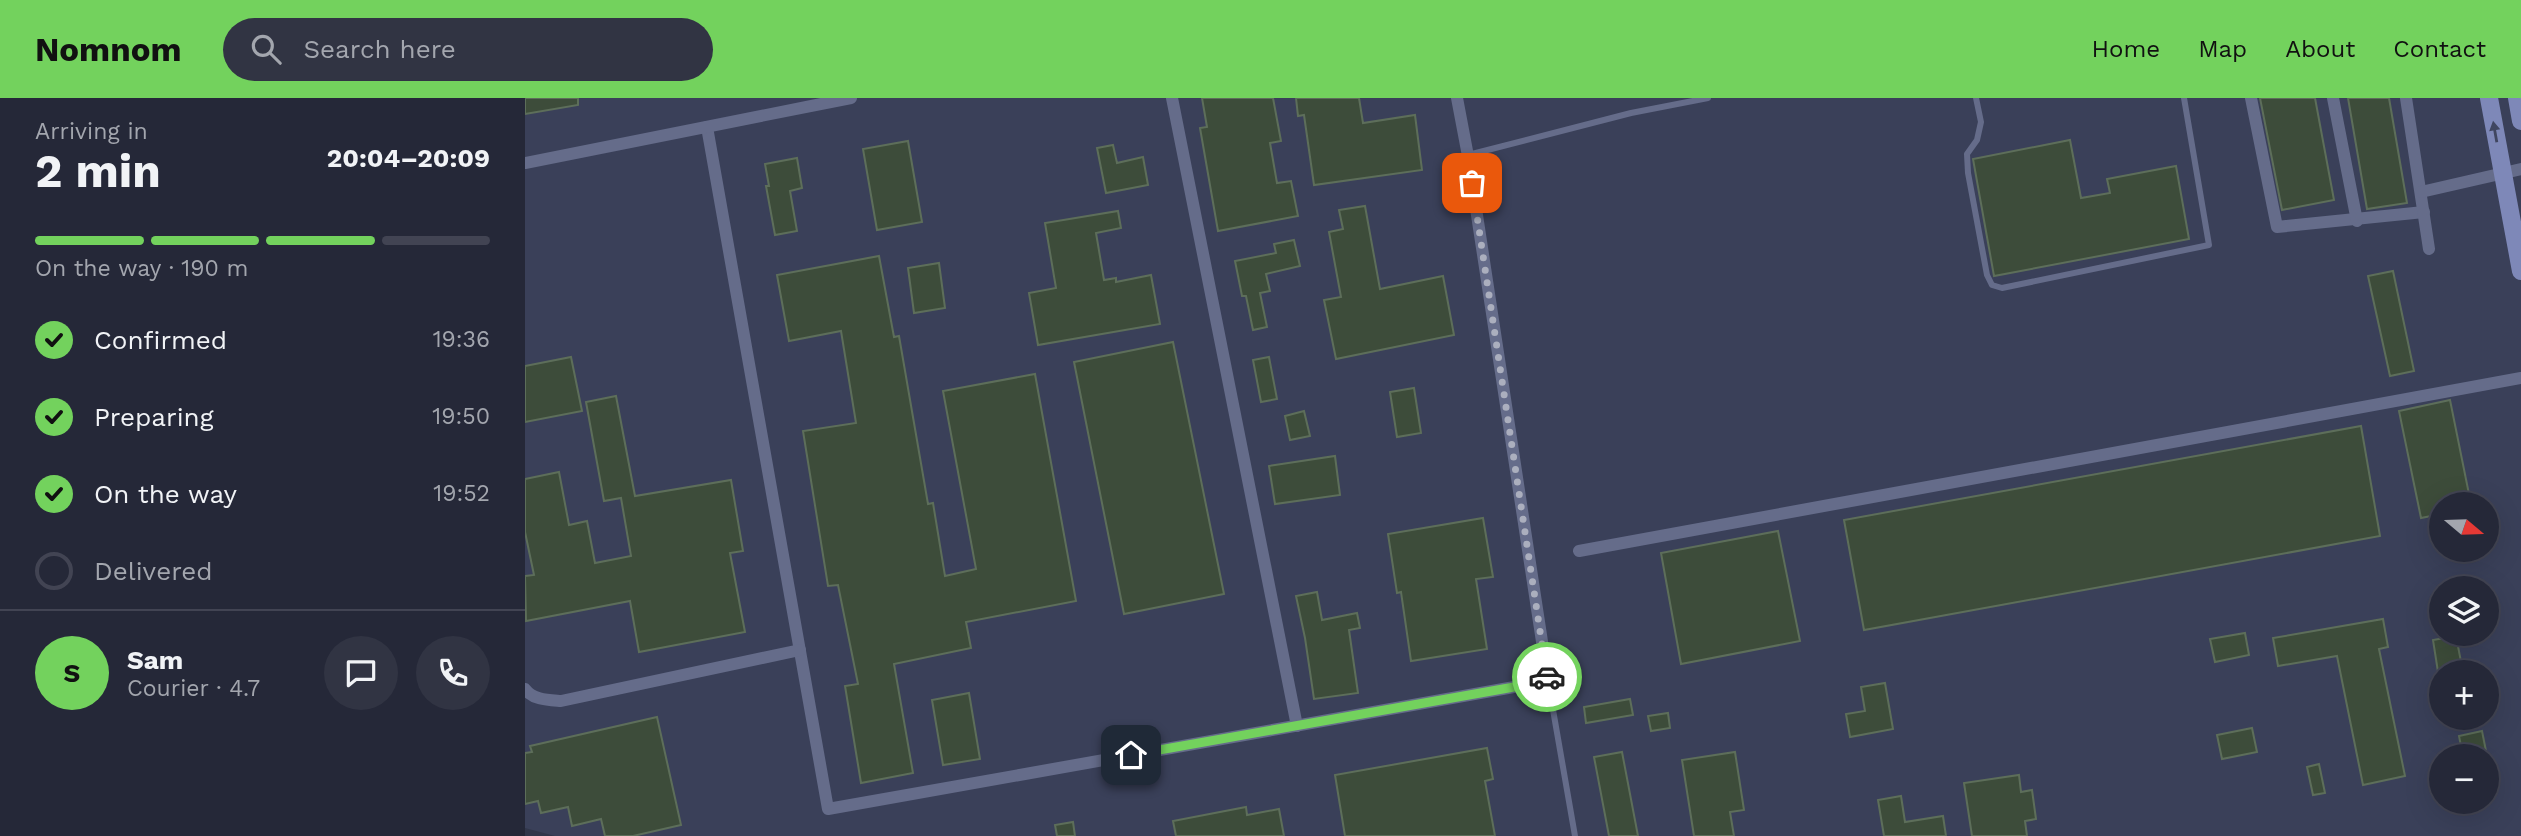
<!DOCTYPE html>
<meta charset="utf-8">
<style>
:root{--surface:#252838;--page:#313443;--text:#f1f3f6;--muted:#a3a6ae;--line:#424453;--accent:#73d25d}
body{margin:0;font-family:"Work Sans",sans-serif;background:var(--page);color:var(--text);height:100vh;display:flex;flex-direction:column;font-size:26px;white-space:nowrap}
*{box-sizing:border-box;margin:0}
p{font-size:23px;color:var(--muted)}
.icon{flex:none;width:38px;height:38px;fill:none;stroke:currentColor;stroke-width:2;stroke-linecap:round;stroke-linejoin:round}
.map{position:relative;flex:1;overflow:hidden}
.sheet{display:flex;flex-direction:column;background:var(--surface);width:525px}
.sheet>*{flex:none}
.needle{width:46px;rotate:109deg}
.fabs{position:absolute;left:1904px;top:394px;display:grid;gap:14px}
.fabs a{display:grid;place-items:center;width:70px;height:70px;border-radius:50%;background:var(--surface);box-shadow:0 7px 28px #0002,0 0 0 2px var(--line);font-size:35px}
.pin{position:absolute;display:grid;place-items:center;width:60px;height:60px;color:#fff;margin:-30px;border-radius:14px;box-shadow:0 4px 10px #0006}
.courier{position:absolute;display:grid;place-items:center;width:70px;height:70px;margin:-35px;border:5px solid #73d25d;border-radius:50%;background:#fff;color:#222;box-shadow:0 2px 9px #0007}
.headline em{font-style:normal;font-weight:700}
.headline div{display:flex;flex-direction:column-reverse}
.headline{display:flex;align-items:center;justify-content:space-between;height:119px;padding:0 35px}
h1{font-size:46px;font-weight:700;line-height:52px}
.bar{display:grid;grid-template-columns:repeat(4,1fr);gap:10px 7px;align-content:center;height:84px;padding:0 35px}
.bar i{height:9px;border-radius:5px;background:var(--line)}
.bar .current{background:var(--accent)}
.bar p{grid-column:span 4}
.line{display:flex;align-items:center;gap:18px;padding:0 35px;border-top:2px solid var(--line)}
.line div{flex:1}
.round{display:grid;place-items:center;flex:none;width:74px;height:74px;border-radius:37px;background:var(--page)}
ol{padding:0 35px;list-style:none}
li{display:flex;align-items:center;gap:21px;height:77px}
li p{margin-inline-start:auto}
li .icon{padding:7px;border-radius:50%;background:var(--accent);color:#111;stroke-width:4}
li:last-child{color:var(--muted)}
li i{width:38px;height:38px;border:4px solid var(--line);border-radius:50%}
header{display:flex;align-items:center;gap:42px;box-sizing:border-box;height:98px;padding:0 35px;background:var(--accent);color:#111}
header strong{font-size:33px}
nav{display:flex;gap:38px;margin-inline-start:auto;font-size:24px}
.search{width:490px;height:63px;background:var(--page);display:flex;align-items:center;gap:18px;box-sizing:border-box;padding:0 24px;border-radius:38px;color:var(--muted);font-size:26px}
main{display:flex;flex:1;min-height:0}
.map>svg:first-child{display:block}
</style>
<header>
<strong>Nomnom</strong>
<div class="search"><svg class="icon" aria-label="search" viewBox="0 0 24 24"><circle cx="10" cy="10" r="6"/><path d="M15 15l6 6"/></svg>Search here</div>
<nav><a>Home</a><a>Map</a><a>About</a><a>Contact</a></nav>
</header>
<main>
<section class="sheet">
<div class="headline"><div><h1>2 min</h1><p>Arriving in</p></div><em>20:04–20:09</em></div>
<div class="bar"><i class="current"></i><i class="current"></i><i class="current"></i><i></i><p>On the way · 190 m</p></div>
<ol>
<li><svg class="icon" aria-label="check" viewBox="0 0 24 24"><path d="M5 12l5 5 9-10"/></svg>Confirmed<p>19:36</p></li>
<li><svg class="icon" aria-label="check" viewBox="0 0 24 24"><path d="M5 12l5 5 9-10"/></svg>Preparing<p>19:50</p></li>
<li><svg class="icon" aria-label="check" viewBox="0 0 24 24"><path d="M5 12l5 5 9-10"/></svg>On the way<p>19:52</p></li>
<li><i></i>Delivered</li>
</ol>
<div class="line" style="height:126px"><b class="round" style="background:var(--accent);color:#111">S</b><div><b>Sam</b><p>Courier · 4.7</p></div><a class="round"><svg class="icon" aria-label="chat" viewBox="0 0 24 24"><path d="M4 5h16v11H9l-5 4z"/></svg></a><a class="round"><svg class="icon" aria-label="phone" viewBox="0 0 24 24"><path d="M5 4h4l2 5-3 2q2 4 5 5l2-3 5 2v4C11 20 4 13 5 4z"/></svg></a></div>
</section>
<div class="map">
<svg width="1996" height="738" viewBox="0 0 1996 738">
<rect width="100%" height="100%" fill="#31364a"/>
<!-- built -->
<path fill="#3a4059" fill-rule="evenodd" d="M0 0H1996V738H30L0 730ZM1916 406H1962V452H1916ZM1916 490H1962V536H1916ZM1916 574H1962V620H1916ZM1916 658H1962V704H1916Z"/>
<!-- building -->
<g fill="#3d4c3a" stroke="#5d6e5a" stroke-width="2">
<path d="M0 0H53V7L0 16Z"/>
<path d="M677 0H748L756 43 745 45 752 85 766 83 773 118 693 133 675 30 682 29Z"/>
<path d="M771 0H834L838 25 890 17 897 72 789 87 779 17 773 18Z"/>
<path d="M1735 0H1790L1809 102 1757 112Z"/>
<path d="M1823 0H1864L1882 105 1842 111Z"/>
<path d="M1545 42 1556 100 1585 95 1582 81 1651 68 1664 141 1469 178 1448 61Z"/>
<path d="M383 43 397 124 352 132 338 51Z"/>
<path d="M588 47 592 65 618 59 623 87 581 95 572 50Z"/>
<path d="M272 60 277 90 265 93 272 133 250 137 241 88H244L240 66Z"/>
<path d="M840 108 855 191 918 178 929 237 811 261 799 202 816 199 804 134 818 131 814 112Z"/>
<path d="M593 113 596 130 571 135 579 182 591 180V184L626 177 635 226 513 247 504 195 531 190 520 125Z"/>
<path d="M769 142 775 168 741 176 745 193 735 195 742 229 728 232 721 198H717L710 163 751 155 749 146Z"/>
<path d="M354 158 369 239 374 238 403 406 408 405 420 478 451 471 418 293 510 276 551 503 441 524 446 550 369 566 388 675 336 685 320 588 333 586 313 487 303 488 278 333 331 325 316 233 264 243 252 177Z"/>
<path d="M414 165 420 210 389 215 383 170Z"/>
<path d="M1868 173 1889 273 1865 278 1843 178Z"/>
<path d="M648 244 699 496 599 516 549 264Z"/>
<path d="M46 259 57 313 0 324V268Z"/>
<path d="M744 259 752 301 736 304 728 262Z"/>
<path d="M889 290 896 335 872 339 865 294Z"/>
<path d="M91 298 110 398 206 382 218 453 205 455 220 534 114 554 105 503 1 523 0 478 9 477 0 434V381L34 374 44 427 62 423 70 465 106 458 96 400 79 403 61 304Z"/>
<path d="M1925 302 1946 406H1916V416L1896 420 1874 313Z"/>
<path d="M779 313 785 338 765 342 760 318Z"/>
<path d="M1836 328 1855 438 1339 532 1319 422Z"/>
<path d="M810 358 815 397 750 406 744 368Z"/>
<path d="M958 420 968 479 951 481 962 551 886 563 876 494 872 495 863 436Z"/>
<path d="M1253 433 1275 543 1156 566 1136 455Z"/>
<path d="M792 494 797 522 832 515 835 530 824 532 833 595 789 601 780 540 771 498Z"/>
<path d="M1858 521 1863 549 1854 551 1880 678 1838 687 1812 558 1753 568 1748 540Z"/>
<path d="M1720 535 1724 557 1690 564 1685 541Z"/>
<path d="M1931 538 1938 574H1913L1908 542Z"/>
<path d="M1360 585 1368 631 1325 639 1321 616 1340 613 1336 589Z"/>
<path d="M444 595 455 661 418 667 407 602Z"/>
<path d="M1105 601 1108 617 1061 625 1059 609Z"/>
<path d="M1143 615 1145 630 1126 633 1123 618Z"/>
<path d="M132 619 156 727 108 738H80L76 721 47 728 43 709 16 715 13 703 0 706V655L7 654 5 648Z"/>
<path d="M1727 630 1732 654 1697 661 1692 637Z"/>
<path d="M1957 633 1962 658H1938L1934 638Z"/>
<path d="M962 650 968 681 960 683 970 738H820L810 677Z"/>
<path d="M1097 654 1113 738H1084L1069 659Z"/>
<path d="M1210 654 1219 712 1205 714 1209 738H1169L1157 662Z"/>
<path d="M1794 666 1800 695 1788 697 1782 669Z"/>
<path d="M1494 677 1496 694 1507 692 1511 721 1500 723 1502 738H1447L1439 685Z"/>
<path d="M1376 698 1380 724 1418 718 1421 738H1359L1353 702Z"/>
<path d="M721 709 722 717 754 711 759 738H651L648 723Z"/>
<path d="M548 724 550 738H532L530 727Z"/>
</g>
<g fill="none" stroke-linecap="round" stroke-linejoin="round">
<!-- lane -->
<g stroke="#656c8a" stroke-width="6">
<path d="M1451 0 1456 24 1452 42 1442 56 1443 75 1462 177 1467 187 1477 190 1684 147 1659 0"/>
<path d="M943 57 1106 15 1183 0"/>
<path d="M1023 583 1050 738"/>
</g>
<!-- street -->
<g stroke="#656c8a" stroke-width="12">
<path d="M647 0 772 628"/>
<path d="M1726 0 1752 129 1899 114"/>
<path d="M1808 0 1832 123"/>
<path d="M1881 0 1904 151"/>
<path d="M182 29 303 711 1023 583 943 58 932 0"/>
<path d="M0 65 326 0"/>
<path d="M1896 94 1996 71"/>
<path d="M1054 453 1996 280"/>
<path d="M0 591C8 602 23 602 36 603L275 552"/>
</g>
<!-- secondary -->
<g stroke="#7e88b8" stroke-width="18">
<path d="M1964 0 1996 173"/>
<path d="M1992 0 1996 23"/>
</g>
</g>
<!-- one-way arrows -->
<defs><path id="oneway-solid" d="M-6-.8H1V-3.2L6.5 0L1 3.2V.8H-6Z" transform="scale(1.75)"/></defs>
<use fill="#404660" href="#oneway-solid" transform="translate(1970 34) rotate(-100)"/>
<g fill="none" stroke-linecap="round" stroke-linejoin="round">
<!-- done -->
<path stroke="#abafbe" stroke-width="7" stroke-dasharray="0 12.6" d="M947 85 1022 579"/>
<!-- route -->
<path stroke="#73d25d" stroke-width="9" d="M606 657 1023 583 1022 579"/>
</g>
</svg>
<div class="fabs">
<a><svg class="needle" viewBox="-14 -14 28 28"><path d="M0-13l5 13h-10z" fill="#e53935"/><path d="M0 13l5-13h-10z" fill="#a3a6ae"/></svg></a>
<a><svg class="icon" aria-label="layers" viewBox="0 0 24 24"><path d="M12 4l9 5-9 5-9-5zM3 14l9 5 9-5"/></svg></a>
<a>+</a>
<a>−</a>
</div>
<div class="pin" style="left:947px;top:85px;background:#ea580c"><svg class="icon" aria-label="bag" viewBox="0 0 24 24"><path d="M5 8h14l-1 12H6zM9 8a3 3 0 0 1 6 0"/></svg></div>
<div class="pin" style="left:606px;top:657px;background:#1f2937"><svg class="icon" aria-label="home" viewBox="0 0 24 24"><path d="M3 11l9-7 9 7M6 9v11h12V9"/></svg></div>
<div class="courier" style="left:1022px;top:579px"><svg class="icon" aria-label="car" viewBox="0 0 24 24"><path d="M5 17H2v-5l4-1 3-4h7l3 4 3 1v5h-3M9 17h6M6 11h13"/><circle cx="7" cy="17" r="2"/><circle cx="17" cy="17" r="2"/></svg></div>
</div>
</main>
